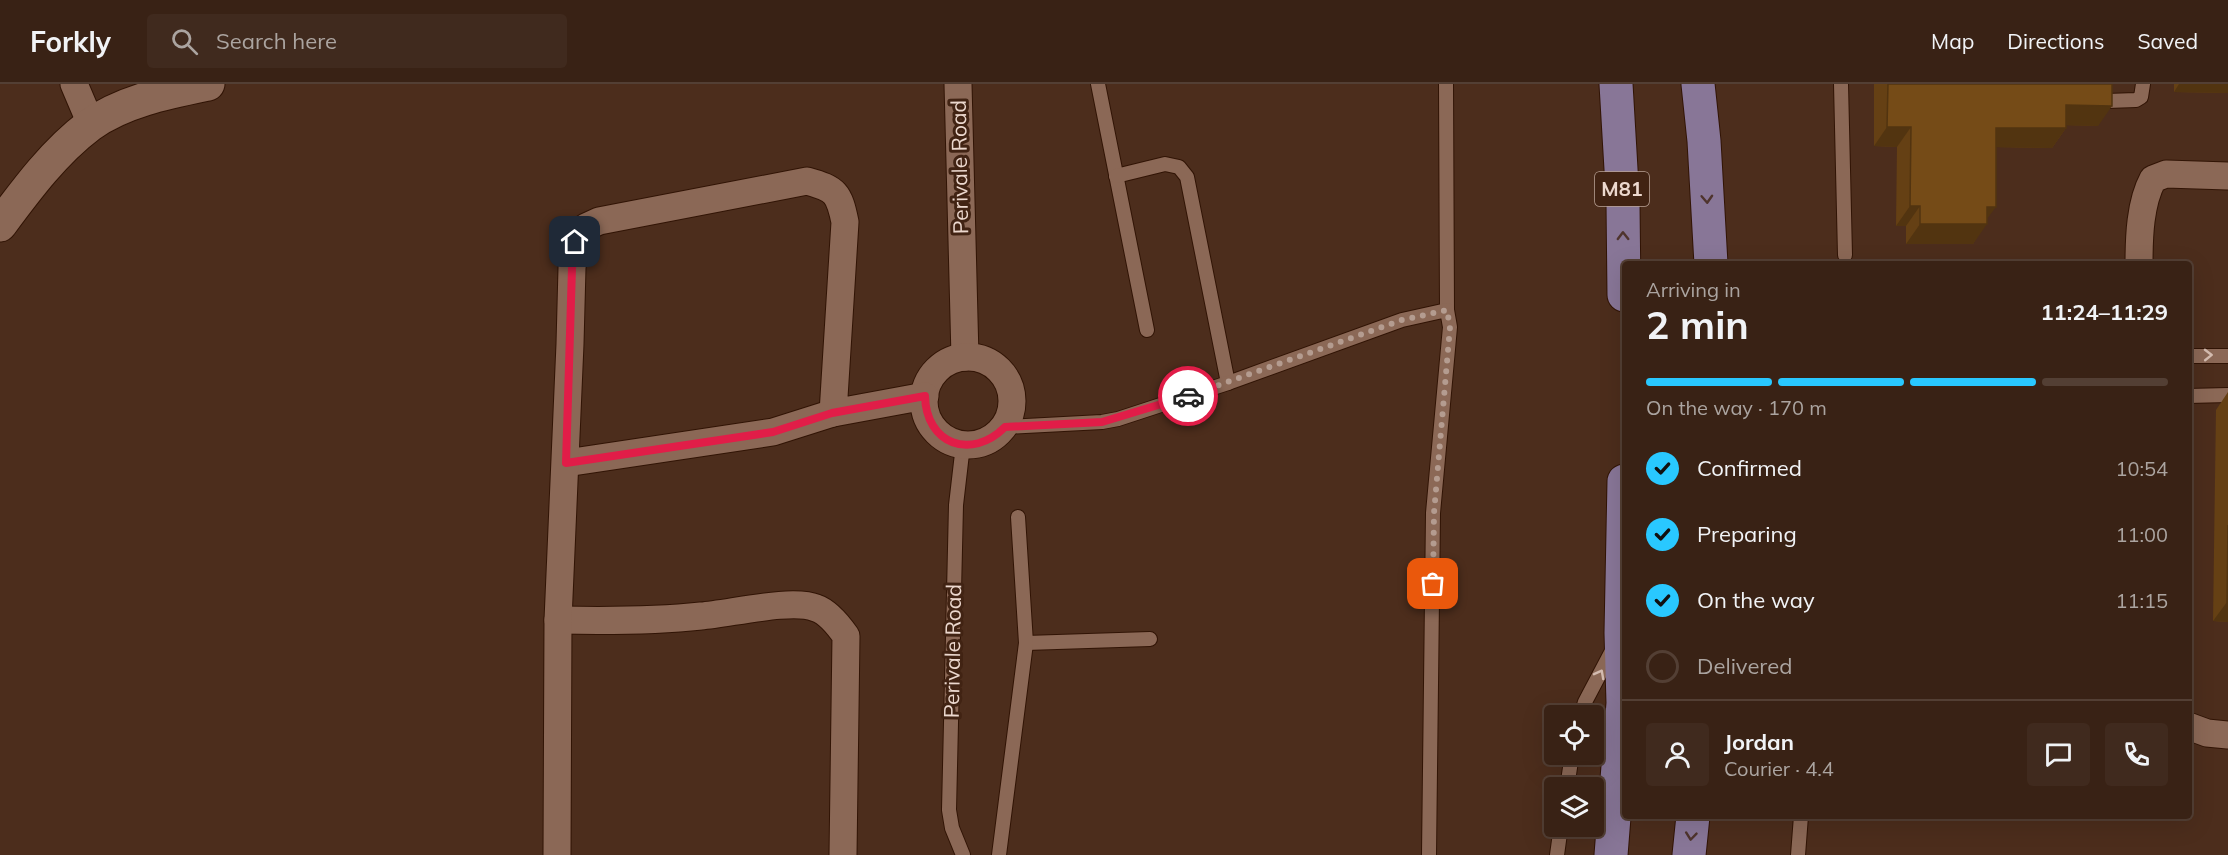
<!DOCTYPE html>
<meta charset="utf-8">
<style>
:root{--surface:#392215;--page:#402a1e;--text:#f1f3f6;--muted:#aba4a0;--line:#533f34;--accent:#29c8ff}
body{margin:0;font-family:Mulish,sans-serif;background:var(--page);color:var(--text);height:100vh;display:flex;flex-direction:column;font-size:22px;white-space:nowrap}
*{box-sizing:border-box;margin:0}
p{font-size:20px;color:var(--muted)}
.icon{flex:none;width:33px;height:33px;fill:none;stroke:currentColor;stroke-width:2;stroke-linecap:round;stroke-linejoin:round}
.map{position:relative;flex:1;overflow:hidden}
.drawer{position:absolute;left:1622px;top:177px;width:570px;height:558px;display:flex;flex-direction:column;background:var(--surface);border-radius:6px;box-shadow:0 6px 24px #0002,0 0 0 2px var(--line)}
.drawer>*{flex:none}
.controls{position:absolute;left:1544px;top:621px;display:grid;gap:12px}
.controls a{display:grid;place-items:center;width:60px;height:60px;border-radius:6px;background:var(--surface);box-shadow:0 6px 24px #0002,0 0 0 2px var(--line);font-size:30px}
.pin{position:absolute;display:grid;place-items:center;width:51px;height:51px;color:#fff;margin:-26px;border-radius:12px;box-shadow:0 3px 9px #0006}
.courier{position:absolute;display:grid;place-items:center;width:60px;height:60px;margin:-30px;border:4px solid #e11d48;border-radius:50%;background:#fff;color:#222;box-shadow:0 2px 8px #0007}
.headline em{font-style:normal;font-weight:700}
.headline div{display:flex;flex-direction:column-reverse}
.headline{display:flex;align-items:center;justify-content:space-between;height:102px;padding:0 24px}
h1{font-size:39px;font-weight:700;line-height:45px}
.bar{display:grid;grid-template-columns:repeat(4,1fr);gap:9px 6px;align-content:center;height:72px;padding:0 24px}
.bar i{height:8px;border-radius:4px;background:var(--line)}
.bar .on{background:var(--accent)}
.bar p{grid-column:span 4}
.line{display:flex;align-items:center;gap:15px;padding:0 24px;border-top:2px solid var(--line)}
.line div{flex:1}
.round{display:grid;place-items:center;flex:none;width:63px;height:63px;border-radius:6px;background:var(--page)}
ol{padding:0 24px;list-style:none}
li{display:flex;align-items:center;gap:18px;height:66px}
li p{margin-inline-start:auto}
li .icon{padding:6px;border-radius:50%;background:var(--accent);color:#111;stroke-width:4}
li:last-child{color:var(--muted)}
li i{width:33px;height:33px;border:3px solid var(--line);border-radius:50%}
header{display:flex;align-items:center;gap:36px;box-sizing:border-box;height:84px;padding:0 30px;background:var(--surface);border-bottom:2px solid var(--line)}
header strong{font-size:28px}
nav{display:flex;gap:33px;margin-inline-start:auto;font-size:21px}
.search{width:420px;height:54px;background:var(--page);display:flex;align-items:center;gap:15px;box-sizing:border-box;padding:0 21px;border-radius:6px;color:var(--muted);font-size:22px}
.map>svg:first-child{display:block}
</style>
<header>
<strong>Forkly</strong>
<div class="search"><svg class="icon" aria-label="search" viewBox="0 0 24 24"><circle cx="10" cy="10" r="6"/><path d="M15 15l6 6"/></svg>Search here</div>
<nav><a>Map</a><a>Directions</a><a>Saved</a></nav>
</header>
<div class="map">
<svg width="2228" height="771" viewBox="0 0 2228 771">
<rect width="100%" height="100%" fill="#4c2d1c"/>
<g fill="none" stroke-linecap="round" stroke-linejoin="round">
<!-- service casing -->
<g stroke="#311405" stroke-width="16">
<g id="service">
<path d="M1098 0 1147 246"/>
<path d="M1446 0 1447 226"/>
<path d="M1841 0 1845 171"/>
<path d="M2107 17 2136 16 2141 13 2143 0"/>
<path d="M1116 92 1165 80 1179 83 1187 93 1228 299"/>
<path d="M2188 272H2228"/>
<path d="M2188 312 2228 311"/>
<path d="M1005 343 1102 338 1118 335 1228 299 1402 236 1447 226 1450 243 1433 429 1429 771"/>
<path d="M963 361 956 421 949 726 952 744 963 771"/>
<path d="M1026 559 1150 555"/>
<path d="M1581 632 1585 618 1614 563"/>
<path d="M1567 704 1572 670"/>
<path d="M999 771 1026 559 1018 433"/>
<path d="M1557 771 1561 742"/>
<path d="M1798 771 1801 732"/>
</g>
</g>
<!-- minor casing -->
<g stroke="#311405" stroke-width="29">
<g id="minor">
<path d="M74 0 91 40"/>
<path d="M958 0 965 273"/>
<path d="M2139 180C2139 153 2140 119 2153 95L2166 90 2228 92"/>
<circle cx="968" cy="317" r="44"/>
<path d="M566 379 773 348 833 329"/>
<path d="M558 536C606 537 654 537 701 532 729 530 792 514 816 524 828 528 839 542 846 552L843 771"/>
<path d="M2188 642 2207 649 2228 651"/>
<path d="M557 771 558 536 570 260 572 184 575 158 586 143 599 137 807 97C836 105 839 109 845 138L833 329 925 312"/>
</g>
</g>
<!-- tertiary casing -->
<g stroke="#311405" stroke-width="35">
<path id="tertiary" d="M0 141C26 106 54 68 90 41 123 17 169 8 208 0"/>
</g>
<!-- primary casing -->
<g stroke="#311405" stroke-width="35">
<g id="primary">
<path d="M1616 0 1623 119 1624 211"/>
<path d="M1698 0 1704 57 1711 180"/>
<path d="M1611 771 1623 619 1621 549 1624 397"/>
<path d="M1689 771 1693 732"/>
</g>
</g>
<!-- service -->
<use href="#service" stroke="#8b6856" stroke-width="14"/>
<!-- minor -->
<use href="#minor" stroke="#8b6856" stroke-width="27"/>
<!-- tertiary -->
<use href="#tertiary" stroke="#8b6856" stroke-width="33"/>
<!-- primary -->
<use href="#primary" stroke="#887697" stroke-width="33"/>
</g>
<!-- wall -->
<g fill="#654014">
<path d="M1874 0H2112L2098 42 2066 41V44L2052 64 1996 63 1987 135 1973 160H1906V142H1896L1897 63 1874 62Z"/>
<path d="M2174 0H2228V9L2174 8Z"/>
<path d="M2228 308V538L2213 537 2216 326Z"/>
</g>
<!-- shaded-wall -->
<g fill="#523410">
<path d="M2179 0H2228V9L2174 8Z"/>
<path d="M2066 21 2112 22 2098 42 2053 41Z"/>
<path d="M1887 43H1911L1897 63 1874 62Z"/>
<path d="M1996 44H2066L2052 64 1982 63Z"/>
<path d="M1910 122H1920L1906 142H1896Z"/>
<path d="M1987 123H1996L1983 140H1987L1973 160H1906L1920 140Z"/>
<path d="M2227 518H2228V538L2213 537Z"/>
</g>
<!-- building -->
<g fill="#754b17" stroke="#523410" stroke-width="1.5">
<path d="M1888 0H2112V22L2066 21V44H1996V123H1987V140H1920V122H1910L1911 43H1887Z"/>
<path d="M2228 441V518H2227Z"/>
</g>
<!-- one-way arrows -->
<defs><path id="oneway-chevron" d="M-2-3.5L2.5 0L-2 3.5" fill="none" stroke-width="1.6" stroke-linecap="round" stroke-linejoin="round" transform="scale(1.5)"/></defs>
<g stroke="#4f342d">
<use href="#oneway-chevron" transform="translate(1707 115) rotate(87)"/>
<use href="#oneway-chevron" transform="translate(1623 152) rotate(-91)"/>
<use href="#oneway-chevron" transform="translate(1691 752) rotate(96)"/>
</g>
<g stroke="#d4bcb0">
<use href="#oneway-chevron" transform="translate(2208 271) rotate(-1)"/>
<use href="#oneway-chevron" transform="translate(1600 590) rotate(-62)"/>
</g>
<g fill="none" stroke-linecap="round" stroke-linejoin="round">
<!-- done -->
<path stroke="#b49c90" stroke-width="6" stroke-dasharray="0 10.8" d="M1188 312 1402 236 1447 226 1450 243 1434 429 1433 500"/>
<!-- route -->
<path stroke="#e11d48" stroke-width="8" d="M575 158 572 184 566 379 773 348 832 329 925 312C926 360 971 377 1005 343L1102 338 1188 312"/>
</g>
<g text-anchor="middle" stroke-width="6" stroke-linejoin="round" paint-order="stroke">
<!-- shield labels -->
<rect fill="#412313" stroke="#b9a296" stroke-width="1.5" x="1595" y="88" width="54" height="34" rx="4.5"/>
<g font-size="20" font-weight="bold" fill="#ecd8ce">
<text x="1622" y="112">M81</text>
</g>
<!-- street labels -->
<g font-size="21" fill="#ecd8ce" stroke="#412313">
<text transform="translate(960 83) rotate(-91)" y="7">Perivale Road</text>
<text transform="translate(953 567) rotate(-89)" y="7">Perivale Road</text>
</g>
</g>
</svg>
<div class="controls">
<a><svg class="icon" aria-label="locate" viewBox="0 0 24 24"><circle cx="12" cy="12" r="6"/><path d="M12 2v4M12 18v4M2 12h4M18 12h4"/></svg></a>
<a><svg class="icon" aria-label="layers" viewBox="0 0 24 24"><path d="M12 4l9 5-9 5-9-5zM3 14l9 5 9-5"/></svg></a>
</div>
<div class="pin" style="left:1433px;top:500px;background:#ea580c"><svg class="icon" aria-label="bag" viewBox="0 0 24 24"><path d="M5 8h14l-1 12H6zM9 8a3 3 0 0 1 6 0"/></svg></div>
<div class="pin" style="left:575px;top:158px;background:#1f2937"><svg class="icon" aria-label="home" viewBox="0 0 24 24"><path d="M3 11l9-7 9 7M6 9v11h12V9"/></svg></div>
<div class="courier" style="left:1188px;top:312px"><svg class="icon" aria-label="car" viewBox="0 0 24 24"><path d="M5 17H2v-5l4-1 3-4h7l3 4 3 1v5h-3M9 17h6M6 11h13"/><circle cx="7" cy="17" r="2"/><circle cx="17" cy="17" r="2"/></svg></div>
<section class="drawer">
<div class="headline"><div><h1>2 min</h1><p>Arriving in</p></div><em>11:24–11:29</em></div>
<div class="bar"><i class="on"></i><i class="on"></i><i class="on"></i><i></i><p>On the way · 170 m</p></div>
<ol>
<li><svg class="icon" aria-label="check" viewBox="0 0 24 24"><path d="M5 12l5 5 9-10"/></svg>Confirmed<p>10:54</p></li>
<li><svg class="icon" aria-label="check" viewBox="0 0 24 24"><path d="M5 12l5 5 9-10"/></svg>Preparing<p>11:00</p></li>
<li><svg class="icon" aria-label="check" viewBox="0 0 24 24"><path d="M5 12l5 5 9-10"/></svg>On the way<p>11:15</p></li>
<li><i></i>Delivered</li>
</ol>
<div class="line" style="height:108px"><a class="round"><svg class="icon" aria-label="person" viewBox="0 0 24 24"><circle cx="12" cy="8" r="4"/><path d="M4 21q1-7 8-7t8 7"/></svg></a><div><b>Jordan</b><p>Courier · 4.4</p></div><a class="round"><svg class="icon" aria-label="chat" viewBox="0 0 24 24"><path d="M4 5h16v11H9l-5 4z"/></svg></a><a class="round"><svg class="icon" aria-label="phone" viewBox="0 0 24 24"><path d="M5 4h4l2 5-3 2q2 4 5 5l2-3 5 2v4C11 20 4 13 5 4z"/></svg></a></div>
</section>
</div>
